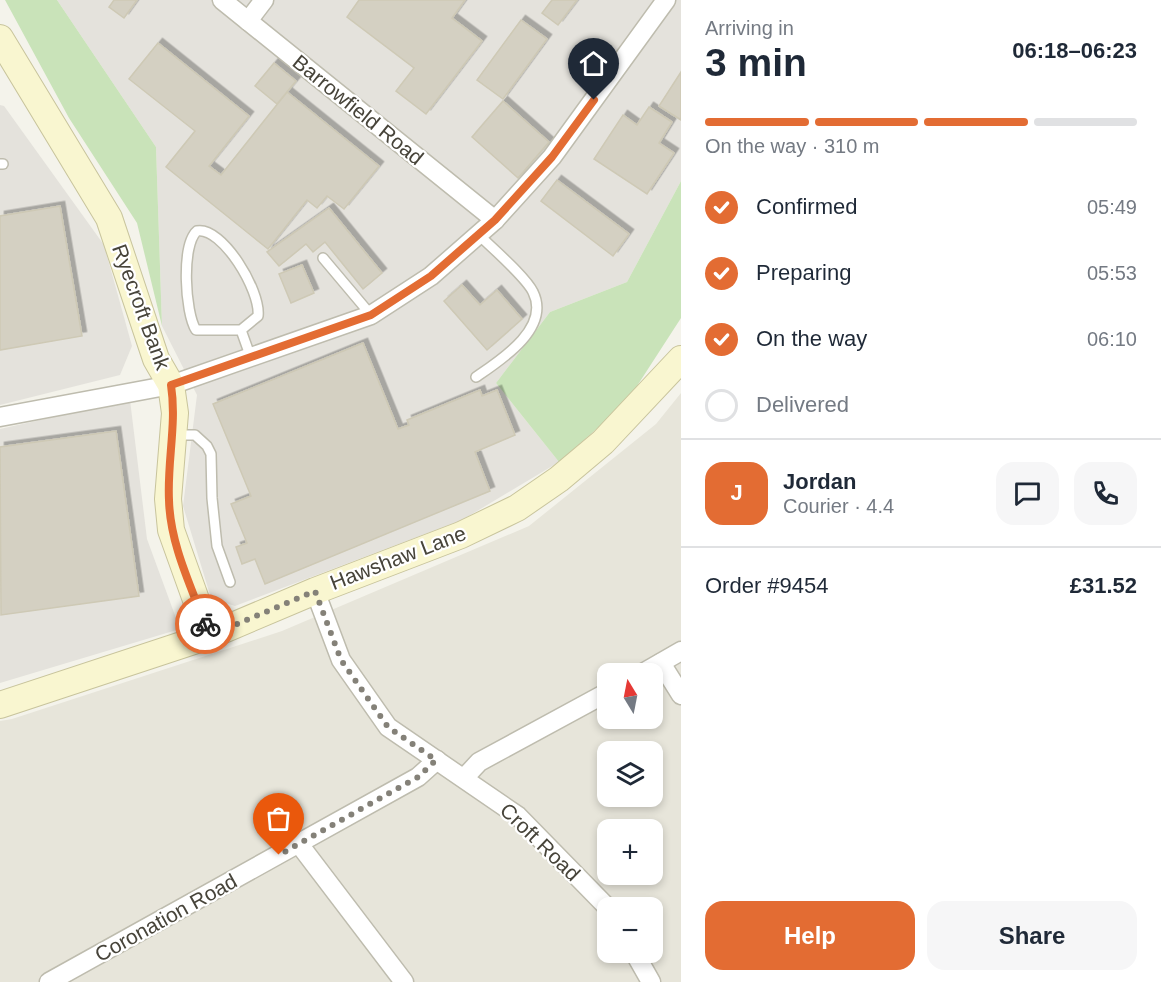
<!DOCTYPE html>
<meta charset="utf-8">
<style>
:root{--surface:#fff;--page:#f6f6f7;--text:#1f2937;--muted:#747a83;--line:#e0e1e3;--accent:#e36c33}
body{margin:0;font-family:Arial,sans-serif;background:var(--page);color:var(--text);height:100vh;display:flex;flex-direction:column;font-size:22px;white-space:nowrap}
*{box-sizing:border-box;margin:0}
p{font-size:20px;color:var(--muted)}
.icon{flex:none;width:33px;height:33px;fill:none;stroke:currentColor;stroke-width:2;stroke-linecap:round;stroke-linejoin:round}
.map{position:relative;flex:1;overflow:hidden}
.side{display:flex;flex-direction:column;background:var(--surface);width:480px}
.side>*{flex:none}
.needle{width:39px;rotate:350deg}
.fabs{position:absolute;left:597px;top:663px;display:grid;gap:12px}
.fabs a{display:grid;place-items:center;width:66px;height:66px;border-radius:12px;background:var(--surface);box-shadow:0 3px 9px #0003;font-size:30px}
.pin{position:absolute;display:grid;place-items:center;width:51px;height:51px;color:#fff;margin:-62px -26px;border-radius:50% 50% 50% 0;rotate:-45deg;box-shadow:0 0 6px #0007}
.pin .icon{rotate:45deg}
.courier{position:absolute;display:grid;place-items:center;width:60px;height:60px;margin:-30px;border:4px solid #e36c33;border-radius:50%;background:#fff;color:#222;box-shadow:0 2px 8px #0007}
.overview em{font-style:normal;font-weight:600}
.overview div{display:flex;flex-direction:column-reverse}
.overview{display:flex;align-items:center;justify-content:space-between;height:102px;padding:0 24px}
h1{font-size:39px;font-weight:600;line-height:45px}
.bar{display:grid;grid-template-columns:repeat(4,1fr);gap:9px 6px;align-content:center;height:72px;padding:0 24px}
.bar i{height:8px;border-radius:4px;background:var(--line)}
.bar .active{background:var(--accent)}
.bar p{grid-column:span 4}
.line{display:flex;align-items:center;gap:15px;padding:0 24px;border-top:2px solid var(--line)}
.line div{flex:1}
.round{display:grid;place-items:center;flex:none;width:63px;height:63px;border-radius:18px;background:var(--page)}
ol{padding:0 24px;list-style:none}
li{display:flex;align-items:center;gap:18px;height:66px}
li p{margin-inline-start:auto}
li .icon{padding:6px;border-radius:50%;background:var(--accent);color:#fff;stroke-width:4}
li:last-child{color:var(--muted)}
li i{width:33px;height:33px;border:3px solid var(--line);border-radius:50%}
.primary-button{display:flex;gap:12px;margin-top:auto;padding:12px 24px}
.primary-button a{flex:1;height:69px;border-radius:18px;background:var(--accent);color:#fff;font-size:24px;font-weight:600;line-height:69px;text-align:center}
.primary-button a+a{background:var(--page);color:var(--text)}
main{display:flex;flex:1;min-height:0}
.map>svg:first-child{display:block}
</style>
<main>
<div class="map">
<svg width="681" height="982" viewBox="0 0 681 982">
<defs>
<filter id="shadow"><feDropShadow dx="4.5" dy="-4.5" stdDeviation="0" flood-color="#0004"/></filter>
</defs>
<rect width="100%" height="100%" fill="#f4f3eb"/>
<!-- residential -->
<path fill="#e7e5da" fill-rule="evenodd" d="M681 393V982H0V721L12 719 282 631 529 526 656 424ZM608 674H652V718H608ZM608 752H652V796H608ZM608 830H652V874H608ZM608 908H652V952H608Z"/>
<!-- industrial -->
<g fill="#e4e2dc">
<path d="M57 0H681V181L627 282 550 312 496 383 559 462 462 520 235 606 211 598 183 506 197 395 162 326 156 147Z"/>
<path d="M0 105 4 106 104 245 132 346 120 375 0 405Z"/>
<path d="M130 400 147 539 180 629 0 683V429Z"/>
</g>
<!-- green -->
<g fill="#c9e3b9">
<path d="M5 0H57L156 147 162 326 137 223 69 118Z"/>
<path d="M681 181V318L626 403 559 462 496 383 550 312 627 282Z"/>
</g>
<!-- building -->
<g fill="#d4d0c2" stroke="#cec9b5" stroke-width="1.5" filter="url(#shadow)">
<path d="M114 0H137L124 18 109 7Z"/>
<path d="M359 0H465L452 18 482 41 426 114 396 91 414 68 347 17Z"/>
<path d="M552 0H577L558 25 542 13Z"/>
<path d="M521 20 547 39 503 99 477 80Z"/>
<path d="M158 43 249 116 209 166 221 175 287 92 379 166 344 209 327 196 317 208 307 200 268 249 166 167 195 131 129 79Z"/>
<path d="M274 63 296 81 277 104 255 86Z"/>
<path d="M681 72V120L659 106Z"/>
<path d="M503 101 549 142 518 178 472 137Z"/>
<path d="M649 107 672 122 659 143 674 153 647 194 594 159 623 115 637 125Z"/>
<path d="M557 180 629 234 613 256 541 201Z"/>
<path d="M60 206 82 336 0 350V216Z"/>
<path d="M329 208 382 273 363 289 325 242 313 252 306 244 279 266 267 252Z"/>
<path d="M302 265 314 293 291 303 279 274Z"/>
<path d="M462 285 480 305 497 290 522 319 487 350 444 301Z"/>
<path d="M363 343 398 429 409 425 407 420 480 390 482 396 497 390 515 435 475 452 490 491 265 584 255 559 242 564 236 547 247 543 231 504 251 496 213 404Z"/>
<path d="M116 431 139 596 1 615 0 447Z"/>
</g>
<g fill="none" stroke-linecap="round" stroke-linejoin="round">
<!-- lane casing -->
<g stroke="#bebcae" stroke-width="12">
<g id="lane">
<path d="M0 164H3"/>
<path d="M323 258 371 315"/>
<path d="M241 330H196C185 313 181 245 197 231 222 226 261 291 258 316L241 330 251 358"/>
<path d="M476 377C501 360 551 328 533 292 526 277 492 248 479 235"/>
<path d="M176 435H195L207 446 211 454 212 498 217 546 230 582"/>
</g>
</g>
<!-- street casing -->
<g stroke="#bebcae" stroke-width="21">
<g id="street">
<path d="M222 0 495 220"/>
<path d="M248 21 264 0"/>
<path d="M0 417 171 385 371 315 431 276 495 220 552 157 666 0"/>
<path d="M315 591 341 660 388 727 518 816 608 908"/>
<path d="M661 663 681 695"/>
<path d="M641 674 681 651"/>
<path d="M465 777 479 762 608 692"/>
<path d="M299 844 404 982"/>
<path d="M634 952 651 982"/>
<path d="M49 982 418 777 437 760"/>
</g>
</g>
<!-- secondary casing -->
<g stroke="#c8c49c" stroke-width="28">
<g id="secondary">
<path d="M0 38 109 218 156 359 171 385 175 413 168 499 171 530 209 636"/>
<path d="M0 705 209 636 315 591 461 535 517 508 559 479 603 442 681 359"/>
</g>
</g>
<!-- lane -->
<use href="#lane" stroke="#fff" stroke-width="9"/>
<!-- street -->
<use href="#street" stroke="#fff" stroke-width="18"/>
<!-- secondary -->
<use href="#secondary" stroke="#f9f6d0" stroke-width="26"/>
</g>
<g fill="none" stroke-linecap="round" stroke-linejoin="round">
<!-- done -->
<path stroke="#848178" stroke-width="6" stroke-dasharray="0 10.8" d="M205 624 209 636 315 591 341 660 376 710 388 727 436 760 418 777 279 855"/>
<!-- route -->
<path stroke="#e36c33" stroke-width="8" d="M205 624C190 584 170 543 169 500 167 461 177 424 171 385L371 315 431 276 495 220 552 157 594 100"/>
</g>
<g text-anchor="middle" stroke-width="4.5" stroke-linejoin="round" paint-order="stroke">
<!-- street labels -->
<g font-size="21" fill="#47443a" stroke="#fff">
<text transform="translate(358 110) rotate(39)" y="7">Barrowfield Road</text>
<text transform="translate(141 307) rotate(70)" y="7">Ryecroft Bank</text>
<text transform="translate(398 558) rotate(-21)" y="7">Hawshaw Lane</text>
<text transform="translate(540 842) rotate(44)" y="7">Croft Road</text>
<text transform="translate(166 918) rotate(-29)" y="7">Coronation Road</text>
</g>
</g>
</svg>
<div class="fabs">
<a><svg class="needle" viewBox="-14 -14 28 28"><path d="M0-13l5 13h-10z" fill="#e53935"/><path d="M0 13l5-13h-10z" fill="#747a83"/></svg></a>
<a><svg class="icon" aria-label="layers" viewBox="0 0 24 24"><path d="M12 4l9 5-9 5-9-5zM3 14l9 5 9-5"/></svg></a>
<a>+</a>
<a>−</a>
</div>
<div class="pin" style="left:279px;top:855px;background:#ea580c"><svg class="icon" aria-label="bag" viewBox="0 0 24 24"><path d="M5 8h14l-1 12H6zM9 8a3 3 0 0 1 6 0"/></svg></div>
<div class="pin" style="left:594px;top:100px;background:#1f2937"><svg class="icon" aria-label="home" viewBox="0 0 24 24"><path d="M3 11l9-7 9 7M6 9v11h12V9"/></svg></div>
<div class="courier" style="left:205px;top:624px"><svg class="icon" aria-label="bike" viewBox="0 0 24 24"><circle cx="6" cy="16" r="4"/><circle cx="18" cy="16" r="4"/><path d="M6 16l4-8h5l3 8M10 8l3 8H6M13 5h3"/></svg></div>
</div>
<section class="side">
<div class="overview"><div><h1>3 min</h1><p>Arriving in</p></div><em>06:18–06:23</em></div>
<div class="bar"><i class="active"></i><i class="active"></i><i class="active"></i><i></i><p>On the way · 310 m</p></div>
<ol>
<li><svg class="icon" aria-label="check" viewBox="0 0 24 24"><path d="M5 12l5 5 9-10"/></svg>Confirmed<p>05:49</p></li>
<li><svg class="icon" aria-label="check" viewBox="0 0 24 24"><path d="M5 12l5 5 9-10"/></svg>Preparing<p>05:53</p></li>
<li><svg class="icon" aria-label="check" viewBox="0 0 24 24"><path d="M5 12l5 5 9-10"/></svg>On the way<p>06:10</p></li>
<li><i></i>Delivered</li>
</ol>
<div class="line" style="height:108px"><b class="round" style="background:var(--accent);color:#fff">J</b><div><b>Jordan</b><p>Courier · 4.4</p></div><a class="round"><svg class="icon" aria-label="chat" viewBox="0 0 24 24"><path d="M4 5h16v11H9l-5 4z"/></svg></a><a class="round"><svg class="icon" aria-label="phone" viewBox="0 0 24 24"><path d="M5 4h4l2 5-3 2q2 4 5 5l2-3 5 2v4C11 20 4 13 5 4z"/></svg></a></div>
<div class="line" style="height:78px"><div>Order #9454</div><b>£31.52</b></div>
<div class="primary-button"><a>Help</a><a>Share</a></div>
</section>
</main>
